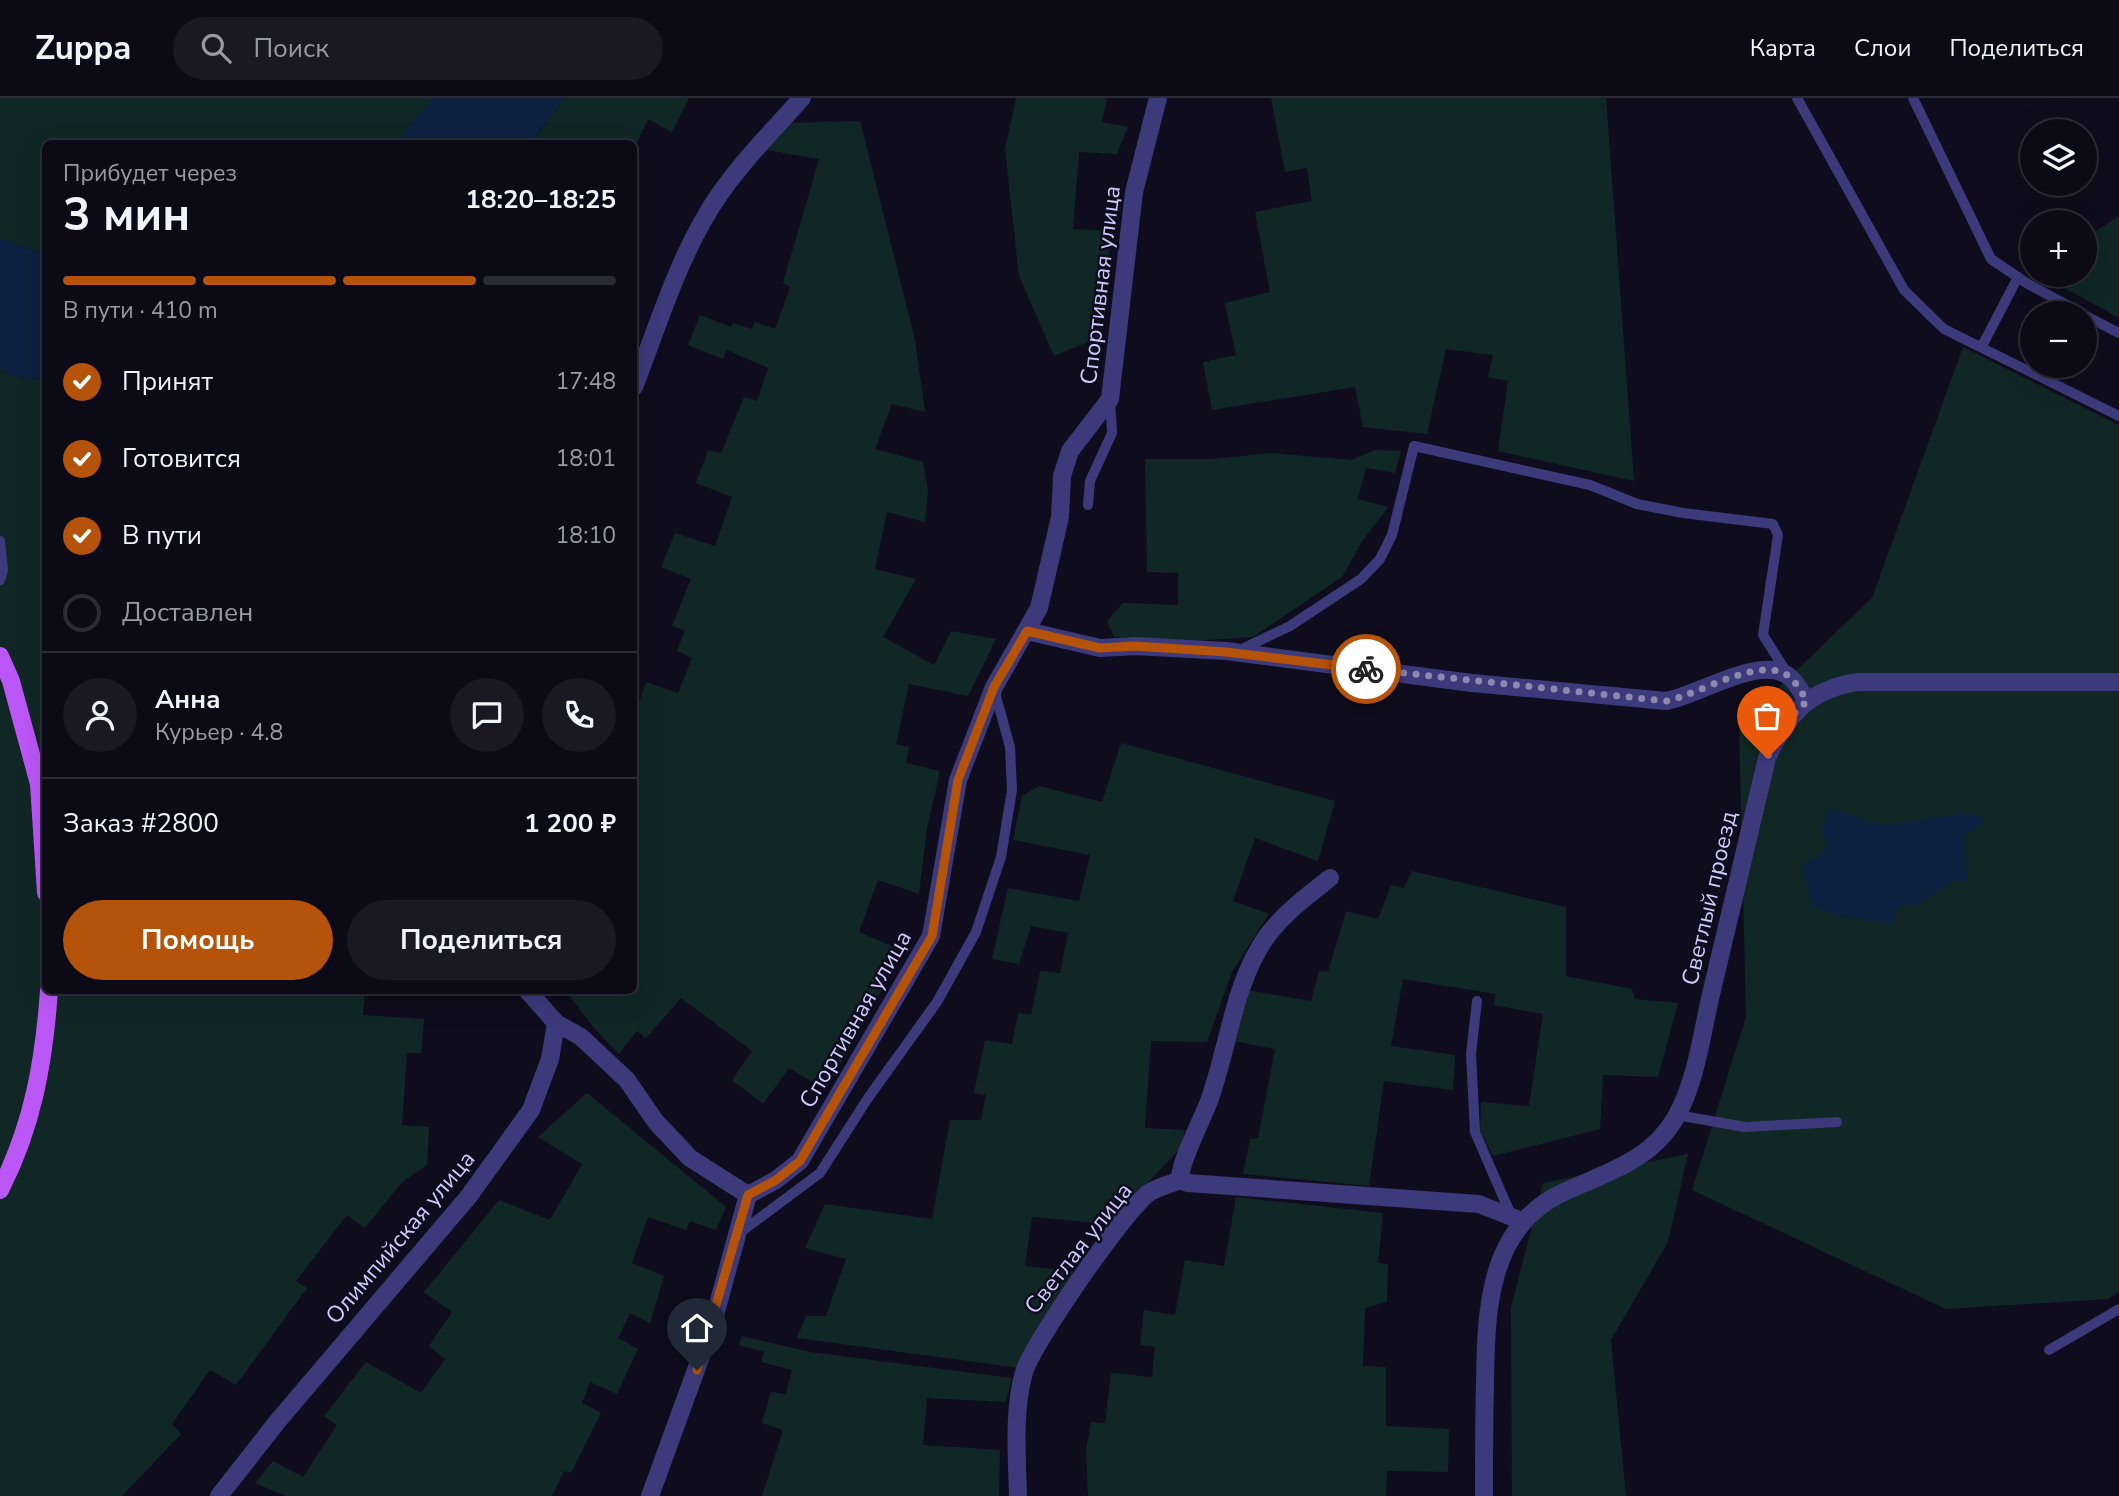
<!DOCTYPE html>
<html lang="ru">
<meta charset="utf-8">
<style>
:root{--surface:#0b0a16;--page:#191823;--text:#f1f3f6;--muted:#9a9aa1;--line:#2b2b35;--accent:#b45309}
body{margin:0;font-family:"Nunito Sans",sans-serif;background:var(--page);color:var(--text);height:100vh;display:flex;flex-direction:column;font-size:26px;white-space:nowrap}
*{box-sizing:border-box;margin:0}
p{font-size:23px;color:var(--muted)}
.icon{flex:none;width:38px;height:38px;fill:none;stroke:currentColor;stroke-width:2;stroke-linecap:round;stroke-linejoin:round}
.map{position:relative;flex:1;overflow:hidden}
.panel{position:absolute;left:42px;top:42px;width:595px;height:854px;display:flex;flex-direction:column;background:var(--surface);border-radius:10px;box-shadow:0 7px 28px #0002,0 0 0 2px var(--line)}
.panel>*{flex:none}
.controls{position:absolute;left:2020px;top:21px;display:grid;gap:14px}
.controls a{display:grid;place-items:center;width:77px;height:77px;border-radius:50%;background:var(--surface);box-shadow:0 7px 28px #0002,0 0 0 2px var(--line);font-size:35px}
.pin{position:absolute;display:grid;place-items:center;width:60px;height:60px;color:#fff;margin:-72px -30px;border-radius:50% 50% 50% 0;rotate:-45deg;box-shadow:0 0 7px #0007}
.pin .icon{rotate:45deg}
.courier{position:absolute;display:grid;place-items:center;width:70px;height:70px;margin:-35px;border:5px solid #b45309;border-radius:50%;background:#fff;color:#222;box-shadow:0 2px 9px #0007}
.headline em{font-style:normal;font-weight:700}
.headline div{display:flex;flex-direction:column-reverse}
.headline{display:flex;align-items:center;justify-content:space-between;height:119px;padding:0 21px}
h1{font-size:46px;font-weight:700;line-height:52px}
.bar{display:grid;grid-template-columns:repeat(4,1fr);gap:10px 7px;align-content:center;height:84px;padding:0 21px}
.bar i{height:9px;border-radius:5px;background:var(--line)}
.bar .active{background:var(--accent)}
.bar p{grid-column:span 4}
.line{display:flex;align-items:center;gap:18px;padding:0 21px;border-top:2px solid var(--line)}
.line div{flex:1}
.round{display:grid;place-items:center;flex:none;width:74px;height:74px;border-radius:37px;background:var(--page)}
ol{padding:0 21px;list-style:none}
li{display:flex;align-items:center;gap:21px;height:77px}
li p{margin-inline-start:auto}
li .icon{padding:7px;border-radius:50%;background:var(--accent);color:#fff;stroke-width:4}
li:last-child{color:var(--muted)}
li i{width:38px;height:38px;border:4px solid var(--line);border-radius:50%}
.button{display:flex;gap:14px;margin-top:auto;padding:14px 21px}
.button a{flex:1;height:80px;border-radius:42px;background:var(--accent);color:#fff;font-size:28px;font-weight:700;line-height:80px;text-align:center}
.button a+a{background:var(--page);color:var(--text)}
header{display:flex;align-items:center;gap:42px;box-sizing:border-box;height:98px;padding:0 35px;background:var(--surface);border-bottom:2px solid var(--line)}
header strong{font-size:33px}
nav{display:flex;gap:38px;margin-inline-start:auto;font-size:24px}
.search{width:490px;height:63px;background:var(--page);display:flex;align-items:center;gap:18px;box-sizing:border-box;padding:0 24px;border-radius:38px;color:var(--muted);font-size:26px}
.map>svg:first-child{display:block}
</style>
<header>
<strong>Zuppa</strong>
<div class="search"><svg class="icon" aria-label="search" viewBox="0 0 24 24"><circle cx="10" cy="10" r="6"/><path d="M15 15l6 6"/></svg>Поиск</div>
<nav><a>Карта</a><a>Слои</a><a>Поделиться</a></nav>
</header>
<div class="map">
<svg width="2119" height="1398" viewBox="0 0 2119 1398">
<rect width="100%" height="100%" fill="#0f0d1d"/>
<!-- green -->
<g fill="#102726">
<path d="M0 0H433L396 45 46 46 45 157 0 140Z"/>
<path d="M564 0H689L672 34 648 21 634 51V46H531Z"/>
<path d="M1016 0H1107L1102 24 1128 29 1117 56 1079 54 1073 131 1112 133 1098 240 1054 258 1019 178 1005 51Z"/>
<path d="M1271 0H1606L1634 383 1498 353 1508 283 1488 279 1493 257 1446 251 1427 336 1363 329 1355 289 1212 312 1203 264 1236 257 1225 205 1270 194 1255 114 1312 103 1307 70 1285 74Z"/>
<path d="M860 23 915 242 925 314 892 306 875 351 923 364 928 393 925 424 887 414 875 471 916 481 883 539 934 567 951 533 996 541 968 598 909 586 896 646 909 649 906 665 940 673 927 730 919 796 878 782 859 834 903 853 826 992 789 970 763 1006 732 982 752 953 681 900 646 940 637 933 619 956 594 930 566 893 634 892V668L638 655 634 653V620L646 584 678 595 692 560 677 553 685 532 672 528 691 481 661 469 675 435 715 448 732 399 696 385 708 352 721 355 744 299 757 303 768 270 727 252 723 261 688 247 700 217 731 229 733 225 752 231 755 224 775 231 790 189 783 185 819 61 767 52 785 25Z"/>
<path d="M2119 118V220L2041 177H2084V141Z"/>
<path d="M1963 249 2119 327V1194L2108 1201 1946 1211 1692 1092 1746 919 1739 627 1872 500Z"/>
<path d="M0 271 13 278 45 283 46 892 365 893 363 917 424 921 421 955H407L402 1027 429 1029 427 1067 402 1084 365 1130 347 1117 296 1183 307 1190 236 1287 210 1272 172 1326 181 1336 122 1398H0Z"/>
<path d="M1375 352 1401 353 1395 375 1366 370 1358 401 1388 409 1361 445 1342 479 1253 539 1191 543 1114 539 1107 523 1123 505 1178 507V475L1147 474 1145 361H1213L1270 355 1352 362Z"/>
<path d="M1121 645 1335 703 1318 763 1255 740 1233 803 1269 816 1232 874 1207 944 1151 943 1145 1030 1185 1032 1179 1052 1108 1126 1032 1119 1025 1168 1079 1174 1020 1270 797 1240 806 1218H826L846 1161 805 1150 825 1106 932 1121 950 1022H981L986 997 974 995 985 942 1012 946 1018 915 1031 917 1040 873 1060 875 1068 835 1031 828 1019 866 992 861 1008 790 1079 803 1090 757 1013 742 1022 698 1039 688 1102 704Z"/>
<path d="M1412 773 1566 809V878L1632 891 1635 901 1678 905 1658 979 1603 977 1600 1031 1493 1058 1480 1033 1481 1004 1529 1008 1543 916 1494 907 1496 896 1403 881 1391 948 1455 957 1453 992 1384 983 1369 1088 1243 1076 1250 1041 1258 1040 1275 951 1234 943 1247 892 1311 903 1319 873 1328 874 1346 813 1378 821 1391 787 1404 790Z"/>
<path d="M587 995 726 1109 716 1132 690 1123 686 1132 648 1119 632 1165 664 1178 650 1225 630 1215 618 1240 638 1251 617 1296 590 1284 582 1305 601 1315 571 1375 564 1373 552 1398H286L255 1385 273 1363 303 1379 337 1327 324 1318 366 1264 421 1295 445 1261 429 1248 452 1214 424 1194 499 1102 550 1122 582 1066 538 1039Z"/>
<path d="M1688 1056 1668 1144 1611 1242 1626 1398H1512L1511 1210 1543 1085Z"/>
<path d="M1236 1099 1383 1115 1378 1165 1388 1166 1387 1204 1365 1210 1363 1268 1386 1269V1328L1449 1331 1448 1374 1387 1373 1386 1398H1088L1086 1353 1091 1324 1105 1325 1111 1275 1152 1279 1155 1249 1140 1247 1144 1212 1175 1217 1185 1162 1224 1168Z"/>
<path d="M742 1238 810 1254 1012 1280 1006 1304 927 1300 923 1347 1000 1352 999 1398H762L783 1332 762 1325 771 1294 786 1296 792 1272 761 1264 764 1254 739 1247Z"/>
</g>
<!-- water -->
<g fill="#0e2140">
<path d="M433 0H564L531 45H396Z"/>
<path d="M0 140 45 157V283L13 278 0 271Z"/>
<path d="M1830 710 1883 728 1959 716 1982 717 1983 727 1963 737 1967 783H1952L1918 807 1898 809 1892 826 1839 818 1812 808 1801 766 1817 759 1829 747 1821 734Z"/>
</g>
<g fill="none" stroke-linecap="round" stroke-linejoin="round">
<!-- service -->
<g stroke="#3c3a7a" stroke-width="10">
<path d="M1797 0 1904 192 1944 231 2119 318"/>
<path d="M1913 0 1991 161 2028 186 2082 215"/>
<path d="M2084 217 2119 235"/>
<path d="M1982 248 2018 179"/>
<path d="M1088 407 1090 383 1112 335 1110 301"/>
<path d="M0 443 3 472 0 482"/>
<path d="M1244 550 1290 528 1361 481 1380 461 1392 437 1414 348 1590 387 1637 406 1683 415 1773 426 1778 437 1763 537 1787 575"/>
<path d="M1477 903 1471 956 1475 1034 1511 1117"/>
<path d="M1677 1017 1745 1029 1837 1024"/>
<path d="M738 1136 820 1075 868 1000 937 904 976 834 1001 759 1012 692 1010 649 994 591"/>
<path d="M2049 1252 2119 1211"/>
</g>
<!-- minor -->
<g stroke="#3c3a7a" stroke-width="18">
<path d="M634 289C656 233 674 173 704 121 729 76 768 38 802 0"/>
<path d="M1027 533 1100 550 1135 548 1226 553 1472 585 1666 603C1698 598 1763 554 1791 580 1797 586 1802 595 1807 603"/>
<path d="M527 892 556 925 581 939 627 982 656 1024 690 1060 748 1097"/>
<path d="M1180 1082 1188 1085 1479 1106 1522 1123"/>
<path d="M219 1398 277 1324 469 1098 531 1012 550 961 556 925"/>
<path d="M650 1398 712 1228 748 1097 776 1082 800 1063 931 838 958 682 994 589 1039 510 1060 419 1062 378 1070 353 1110 301 1134 94 1158 0"/>
<path d="M1018 1398C1017 1358 1013 1314 1024 1274 1033 1245 1126 1110 1150 1094 1159 1089 1171 1086 1180 1082 1179 1065 1202 1022 1209 1003 1229 948 1233 886 1267 838 1284 815 1308 797 1330 780"/>
</g>
<!-- tertiary -->
<path stroke="#3c3a7a" stroke-width="18" d="M1484 1398C1484 1361 1484 1324 1485 1287 1486 1214 1487 1129 1564 1094 1607 1074 1651 1063 1676 1019 1697 982 1702 933 1712 892 1731 814 1749 737 1767 660 1787 617 1809 591 1858 584H2119"/>
<!-- primary -->
<g stroke="#bc57f7" stroke-width="18">
<path d="M0 558 11 583 39 686 46 795"/>
<path d="M0 1092C33 1027 44 964 49 892"/>
</g>
</g>
<g fill="none" stroke-linecap="round" stroke-linejoin="round">
<!-- done -->
<path stroke="#8d88af" stroke-width="7" stroke-dasharray="0 12.6" d="M1366 571 1666 603C1697 598 1764 554 1791 580 1797 586 1802 595 1807 603L1782 628 1767 660"/>
<!-- route -->
<path stroke="#b45309" stroke-width="9" d="M697 1272 748 1097 776 1082 800 1063 932 838 958 682 994 589 1027 533 1100 550 1135 548 1226 554 1366 571"/>
</g>
<g text-anchor="middle" stroke-width="5" stroke-linejoin="round" paint-order="stroke">
<!-- street labels -->
<g font-size="23" fill="#d1cbfd" stroke="#0f0d1d">
<text transform="translate(1100 187) rotate(-83)" y="8">Спортивная улица</text>
<text transform="translate(1709 800) rotate(-77)" y="8">Светлый проезд</text>
<text transform="translate(855 921) rotate(-60)" y="8">Спортивная улица</text>
<text transform="translate(400 1139) rotate(-50)" y="8">Олимпийская улица</text>
<text transform="translate(1078 1150) rotate(-52)" y="8">Светлая улица</text>
</g>
</g>
</svg>
<div class="controls">
<a><svg class="icon" aria-label="layers" viewBox="0 0 24 24"><path d="M12 4l9 5-9 5-9-5zM3 14l9 5 9-5"/></svg></a>
<a>+</a>
<a>−</a>
</div>
<div class="pin" style="left:1767px;top:660px;background:#ea580c"><svg class="icon" aria-label="bag" viewBox="0 0 24 24"><path d="M5 8h14l-1 12H6zM9 8a3 3 0 0 1 6 0"/></svg></div>
<div class="pin" style="left:697px;top:1272px;background:#1f2937"><svg class="icon" aria-label="home" viewBox="0 0 24 24"><path d="M3 11l9-7 9 7M6 9v11h12V9"/></svg></div>
<div class="courier" style="left:1366px;top:571px"><svg class="icon" aria-label="bike" viewBox="0 0 24 24"><circle cx="6" cy="16" r="4"/><circle cx="18" cy="16" r="4"/><path d="M6 16l4-8h5l3 8M10 8l3 8H6M13 5h3"/></svg></div>
<section class="panel">
<div class="headline"><div><h1>3 мин</h1><p>Прибудет через</p></div><em>18:20–18:25</em></div>
<div class="bar"><i class="active"></i><i class="active"></i><i class="active"></i><i></i><p>В пути · 410 m</p></div>
<ol>
<li><svg class="icon" aria-label="check" viewBox="0 0 24 24"><path d="M5 12l5 5 9-10"/></svg>Принят<p>17:48</p></li>
<li><svg class="icon" aria-label="check" viewBox="0 0 24 24"><path d="M5 12l5 5 9-10"/></svg>Готовится<p>18:01</p></li>
<li><svg class="icon" aria-label="check" viewBox="0 0 24 24"><path d="M5 12l5 5 9-10"/></svg>В пути<p>18:10</p></li>
<li><i></i>Доставлен</li>
</ol>
<div class="line" style="height:126px"><a class="round"><svg class="icon" aria-label="person" viewBox="0 0 24 24"><circle cx="12" cy="8" r="4"/><path d="M4 21q1-7 8-7t8 7"/></svg></a><div><b>Анна</b><p>Курьер · 4.8</p></div><a class="round"><svg class="icon" aria-label="chat" viewBox="0 0 24 24"><path d="M4 5h16v11H9l-5 4z"/></svg></a><a class="round"><svg class="icon" aria-label="phone" viewBox="0 0 24 24"><path d="M5 4h4l2 5-3 2q2 4 5 5l2-3 5 2v4C11 20 4 13 5 4z"/></svg></a></div>
<div class="line" style="height:91px"><div>Заказ #2800</div><b>1 200 ₽</b></div>
<div class="button"><a>Помощь</a><a>Поделиться</a></div>
</section>
</div>
